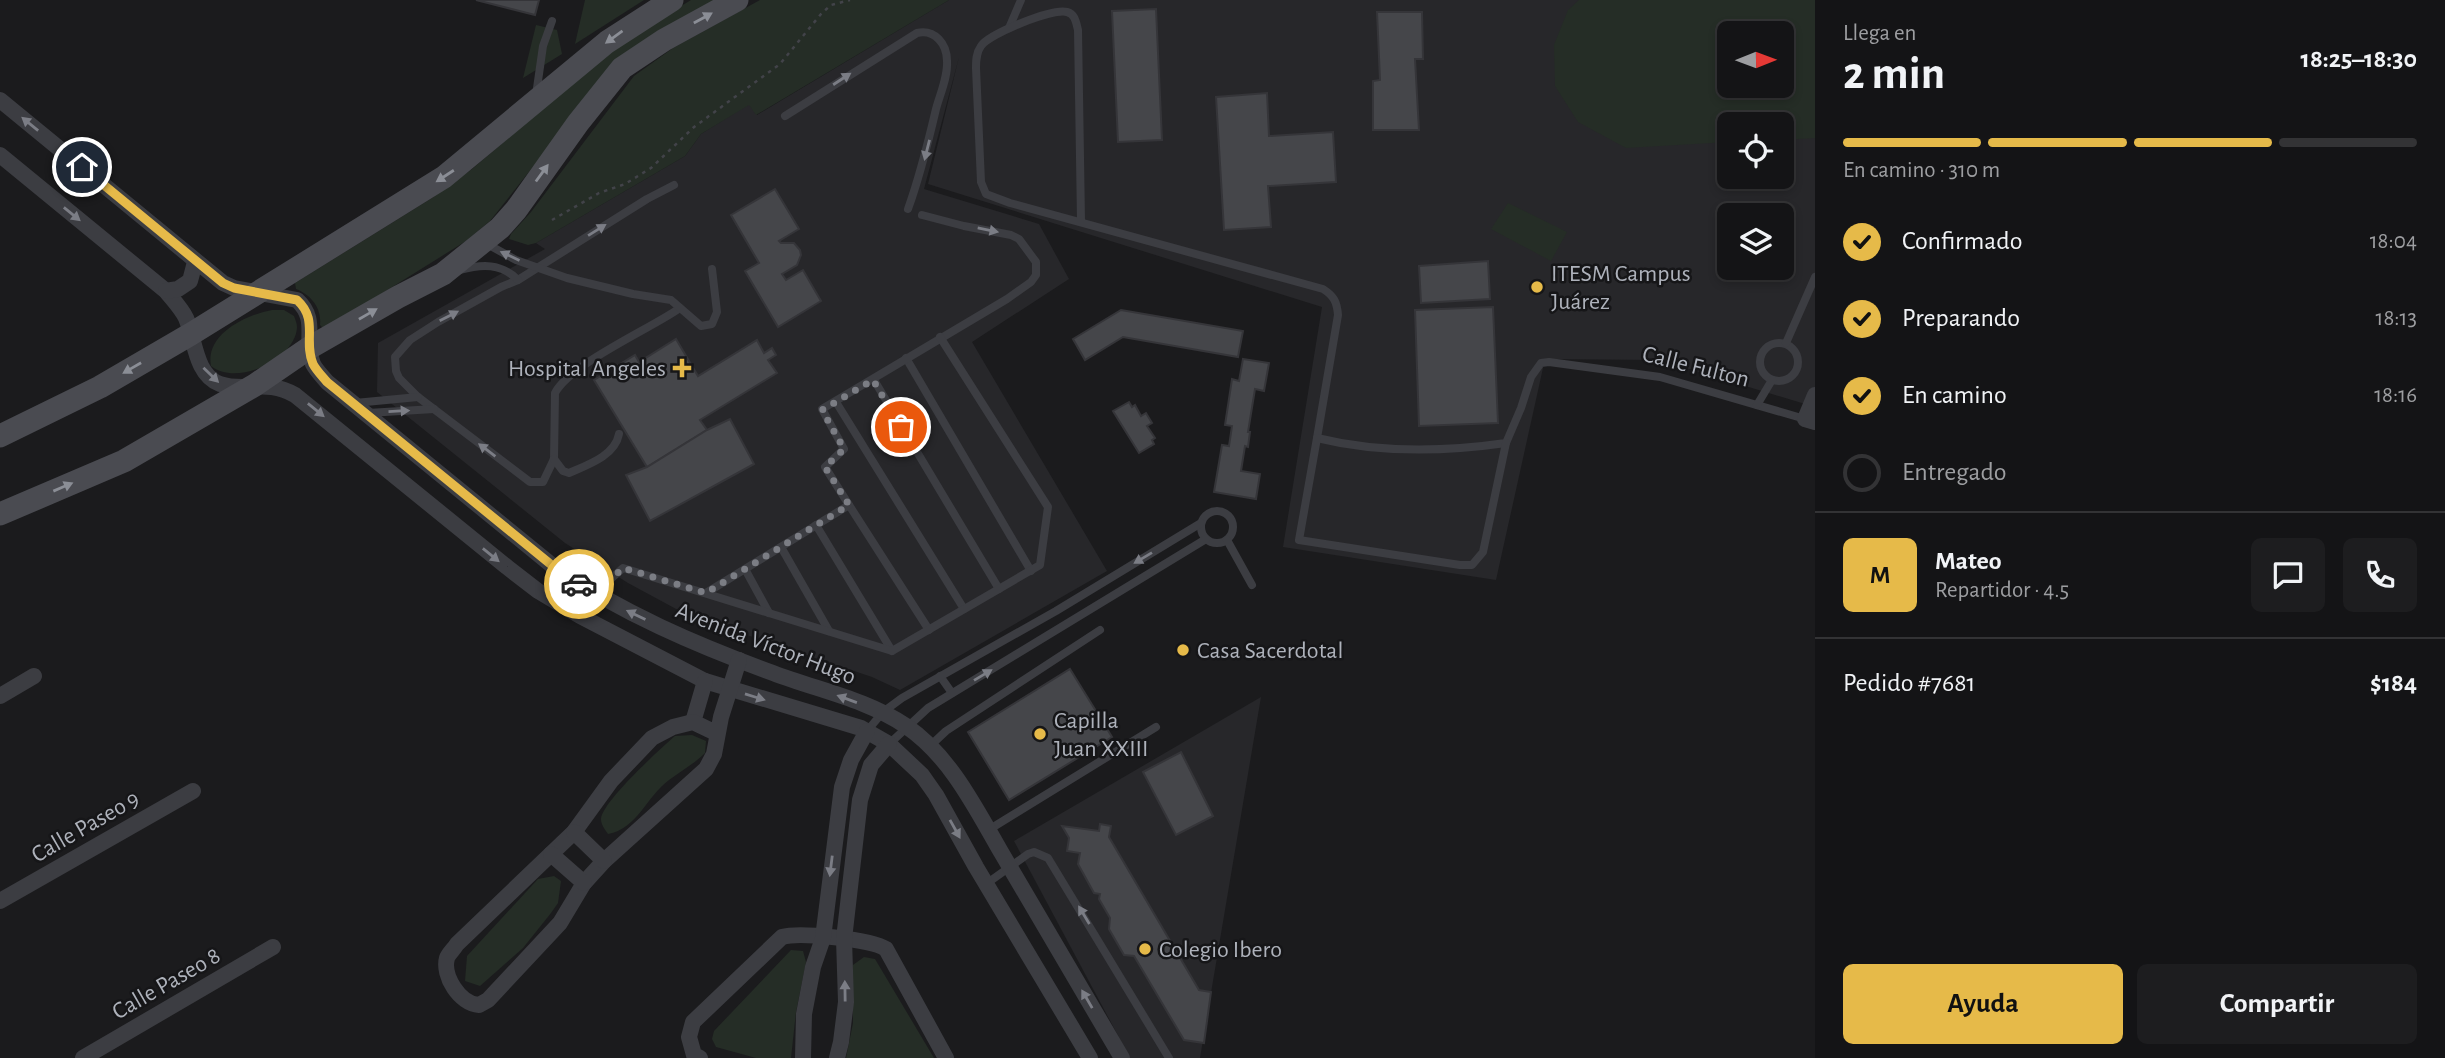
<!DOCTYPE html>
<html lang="es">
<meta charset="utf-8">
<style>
:root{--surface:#141416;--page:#1d1d1f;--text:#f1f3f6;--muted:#9d9ea1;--line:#333335;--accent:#e6ba49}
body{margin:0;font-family:"Alegreya Sans",sans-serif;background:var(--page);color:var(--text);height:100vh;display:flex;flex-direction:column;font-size:26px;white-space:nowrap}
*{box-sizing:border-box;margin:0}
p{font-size:23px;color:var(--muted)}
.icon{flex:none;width:38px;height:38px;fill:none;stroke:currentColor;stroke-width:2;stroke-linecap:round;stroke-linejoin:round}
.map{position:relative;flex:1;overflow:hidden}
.panel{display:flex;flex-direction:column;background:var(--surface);width:630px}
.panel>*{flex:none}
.needle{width:46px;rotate:89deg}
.controls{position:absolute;left:1717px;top:21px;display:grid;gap:14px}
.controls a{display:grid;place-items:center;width:77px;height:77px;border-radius:10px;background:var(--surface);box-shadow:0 4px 10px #0003,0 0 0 2px var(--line);font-size:35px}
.pin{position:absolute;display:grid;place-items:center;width:60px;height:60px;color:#fff;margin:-30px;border:4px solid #fff;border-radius:50%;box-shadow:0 2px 7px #0007}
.courier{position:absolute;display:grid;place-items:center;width:70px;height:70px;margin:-35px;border:5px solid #e6ba49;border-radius:50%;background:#fff;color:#222;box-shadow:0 2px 9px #0007}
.summary em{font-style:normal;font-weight:600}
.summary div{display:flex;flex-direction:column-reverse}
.summary{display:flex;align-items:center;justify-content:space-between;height:119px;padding:0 28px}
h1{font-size:46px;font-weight:600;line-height:52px}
.bar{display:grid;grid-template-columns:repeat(4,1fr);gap:10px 7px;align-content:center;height:84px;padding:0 28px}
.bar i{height:9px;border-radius:5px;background:var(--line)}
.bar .active{background:var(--accent)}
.bar p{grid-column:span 4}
.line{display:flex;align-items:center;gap:18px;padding:0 28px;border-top:2px solid var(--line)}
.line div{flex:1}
.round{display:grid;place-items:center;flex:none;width:74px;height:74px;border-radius:10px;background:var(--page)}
ol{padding:0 28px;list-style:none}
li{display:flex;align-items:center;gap:21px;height:77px}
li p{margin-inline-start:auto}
li .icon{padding:7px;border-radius:50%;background:var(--accent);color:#111;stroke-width:4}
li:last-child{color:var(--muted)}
li i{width:38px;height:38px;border:4px solid var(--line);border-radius:50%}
.button{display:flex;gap:14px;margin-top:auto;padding:14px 28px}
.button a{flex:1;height:80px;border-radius:10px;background:var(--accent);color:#111;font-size:28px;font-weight:600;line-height:80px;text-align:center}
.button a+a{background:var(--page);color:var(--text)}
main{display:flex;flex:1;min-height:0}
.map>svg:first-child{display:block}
</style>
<main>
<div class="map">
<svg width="1815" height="1058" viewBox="0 0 1815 1058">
<rect width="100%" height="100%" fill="#1b1b1d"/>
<!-- built -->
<g fill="#27272a" fill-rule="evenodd">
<path d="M949 0H1815V407L1660 360 1545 359 1496 580 1283 547 1322 307 928 184 959 57 924 189 1039 224 1069 279 972 342 1107 571 900 690 872 677 726 628 678 610 628 583 565 543 377 392 378 343 545 249 536 243 685 156 701 134 749 104 757 115ZM1729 33H1782V86H1729ZM1729 124H1782V177H1729ZM1729 215H1782V268H1729Z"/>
<path d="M1261 697 1200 1058H1130L1014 841Z"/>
</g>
<!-- green -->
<g fill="#252d26" fill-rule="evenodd">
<path d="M585 0H644L575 44Z"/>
<path d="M691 0H718L613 66 490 221 466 241 328 327 323 328 320 325C322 308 311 295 296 289L295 283 432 198 472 169 620 43Z"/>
<path d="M760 0H949L756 115 749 105 701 134 685 156 536 243 528 245 509 239 511 234 531 212 634 76 673 48Z"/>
<path d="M1579 0H1815V138L1782 140V124H1729V142L1626 148 1578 122 1555 86 1554 45 1568 10ZM1729 33H1782V86H1729Z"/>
<path d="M536 25 557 30 562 54 523 78Z"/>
<path d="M1508 203 1567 232 1551 261 1491 229Z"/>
<path d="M272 310H284L294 316C295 319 297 323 297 327 296 359 237 387 211 366 205 334 246 315 272 310Z"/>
<path d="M692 735 706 741 705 753C694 764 681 771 669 780 647 796 637 829 608 834 605 829 601 825 601 819 602 802 660 749 675 736Z"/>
<path d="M554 876 561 881 558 903 551 913 523 948 480 986 465 981 467 956 538 879Z"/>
<path d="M791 950 803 951 806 962 796 1012 791 1058H756L716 1047 712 1039 714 1031Z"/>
<path d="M864 957 875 959 934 1058H846L853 1023V965Z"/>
</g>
<!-- building -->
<g fill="#45464a" stroke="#353539" stroke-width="2">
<path d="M476 0H539L535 15Z"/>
<path d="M1156 9 1162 140 1118 142 1112 11Z"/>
<path d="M1377 12H1422L1423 59H1415L1419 130H1373V81L1380 80Z"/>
<path d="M1267 93 1269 136 1333 132 1336 182 1268 186 1271 227 1224 230 1216 97Z"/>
<path d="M775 189 799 229 779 241 781 243H794L800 250 801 255 797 265 782 274 786 280 803 270 821 301 778 327 745 271 759 263 731 215Z"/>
<path d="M1488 261 1490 299 1421 303 1419 266Z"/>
<path d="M1493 307 1498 423 1419 426 1415 310Z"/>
<path d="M1121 310 1243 331 1238 357 1123 337 1085 360 1073 339Z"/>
<path d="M676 339 698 376 757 340 764 353 772 348 776 355 768 360 777 373 700 420 707 430 647 467 594 380 635 355 639 362Z"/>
<path d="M1243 359 1269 363 1264 391 1255 389 1248 432H1250L1248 447 1245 446 1241 471 1260 474 1256 499 1214 492 1222 445 1229 446 1232 426 1225 425 1232 379 1239 381Z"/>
<path d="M1129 402 1132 407 1135 405 1141 416 1146 413 1152 423 1147 426 1155 438 1152 440 1154 444 1139 453 1113 411Z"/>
<path d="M730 419 754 464 650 521 626 475 647 467 707 430Z"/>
<path d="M1070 669 1112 737 1009 800 968 732Z"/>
<path d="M1181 752 1213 816 1176 835 1143 772Z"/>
<path d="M1100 824 1111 826 1109 837 1199 990 1211 992 1204 1043 1184 1040 1134 956 1124 955 1109 929 1110 918 1099 899 1100 894 1094 893 1078 864 1080 853 1067 851 1069 838 1062 826 1099 831Z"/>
</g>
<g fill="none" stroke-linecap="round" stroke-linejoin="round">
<!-- path -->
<path stroke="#424349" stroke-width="2.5" stroke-dasharray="3.5 5" stroke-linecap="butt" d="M552 220 599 193 625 184 651 168 694 127 780 64 821 14 831 5 850 0"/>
<!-- lane -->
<g stroke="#3c3d42" stroke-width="8">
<path d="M1009 28 1021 0"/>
<path d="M536 95 543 46 552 21"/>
<path d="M785 116 917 33C935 29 947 44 947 61 948 77 940 94 936 109 928 143 920 176 908 209"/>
<path d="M674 185 647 199 518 280 501 287 438 322 410 340 395 357 396 371 399 378 418 397 530 482H543L554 459 555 393C570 364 650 329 680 308"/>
<path d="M1081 221 1078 30C1076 22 1075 14 1067 12 1052 8 989 34 981 46 976 53 976 61 976 68L981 182 986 194 1010 203 1323 289C1334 296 1337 302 1338 315L1317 438C1378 453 1443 452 1506 443L1521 408 1531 377 1541 363 1549 362 1660 377 1805 419"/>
<path d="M487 244 516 260 567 278 633 294 671 300 701 326 712 324 717 312 712 269"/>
<path d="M460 270C482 264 501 263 518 280"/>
<circle cx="1779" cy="362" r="19"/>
<path d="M1786 343 1815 277"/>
<path d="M906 358 1031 571"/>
<path d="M874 380 999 589"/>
<path d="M836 402 964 609"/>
<path d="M355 403 418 397"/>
<path d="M1757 405 1772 380"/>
<path d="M368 413 434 409"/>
<path d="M1317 438 1299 540 1460 565H1472L1483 552 1506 443"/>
<path d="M554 459 563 471 569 473C587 465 615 456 619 434"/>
<path d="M849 505 929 630"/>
<circle cx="1217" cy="527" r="16"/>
<path d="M816 525 892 651"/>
<path d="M1227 540 1252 585"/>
<path d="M781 547 829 631"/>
<path d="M745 569 769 613"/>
<path d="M706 593 849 505 825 467 844 449 822 409 1007 299 1031 282 1036 275V262L1019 239 1011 235 964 226 922 215"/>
<path d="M594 594 623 568 892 651 1040 565 1048 507 940 337"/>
<path d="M940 676 952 693"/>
<path d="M867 731 883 712 902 698 1056 611 1201 523"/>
<path d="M889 744 928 708 1206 539"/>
<path d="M930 746 946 731 1100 630"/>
<path d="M990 829 1156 727"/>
<path d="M986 884 1028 854 1034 852 1048 858 1169 1058"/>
</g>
<!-- street -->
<g stroke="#3c3d42" stroke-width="16">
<path d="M0 100 223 283 234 288 297 300C319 320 303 340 313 364 316 370 322 376 327 382L554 567C622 613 696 645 773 673 817 690 866 699 906 726 950 756 975 807 1001 852 1041 921 1082 989 1122 1058"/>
<path d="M0 155 166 291C173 300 181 308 186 318 195 339 195 375 220 384 246 393 266 378 295 395L507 567 538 591 580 616 705 681 861 728 889 744 922 775 936 795 976 867 1090 1058"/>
<path d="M166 291 178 289 190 281 195 262"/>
<path d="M1815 395 1805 419 1815 422"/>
<path d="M0 696 34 676"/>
<path d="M693 722 705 681"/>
<path d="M716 733 693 722 673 727 652 738 611 781 574 832 457 944C454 949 449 953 447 958 442 976 460 1004 479 1005L488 1000 560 923 584 883 604 861 706 769 714 754 721 717 739 660"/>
<path d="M574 832 604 861"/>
<path d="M551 854 584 883"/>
<path d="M0 901 193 791"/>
<path d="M83 1058 273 947"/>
<path d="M700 1058 694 1055 689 1037 693 1022 782 937C799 932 871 939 886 949L946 1058"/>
<path d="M803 1058 804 1014 813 967 823 938 842 787 851 760 867 731"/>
<path d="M837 1058 841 1042 846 1002 844 939 860 800 871 765 889 744"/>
</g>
<!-- secondary -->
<g stroke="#4a4b51" stroke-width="23">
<path d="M0 436 100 387 191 334 444 177 607 42 672 0"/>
<path d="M0 514 124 461 255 385 309 348 398 297 443 274 500 228 516 210 578 123 622 68 664 40 737 0"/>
</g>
</g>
<!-- one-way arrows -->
<defs><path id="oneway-solid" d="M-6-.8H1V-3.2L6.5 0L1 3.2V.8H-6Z" transform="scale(1.75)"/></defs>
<g fill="#8b8e96">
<use href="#oneway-solid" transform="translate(703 18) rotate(-29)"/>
<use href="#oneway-solid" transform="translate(614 37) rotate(144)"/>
<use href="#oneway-solid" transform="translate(542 173) rotate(-54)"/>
<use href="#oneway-solid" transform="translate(445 176) rotate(147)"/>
<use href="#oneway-solid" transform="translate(368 314) rotate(-30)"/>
<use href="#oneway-solid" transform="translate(132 368) rotate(150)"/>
<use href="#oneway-solid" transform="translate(63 487) rotate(-23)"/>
</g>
<g fill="#7b7d85">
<use href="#oneway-solid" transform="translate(842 79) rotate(-33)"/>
<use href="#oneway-solid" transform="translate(30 124) rotate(-141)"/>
<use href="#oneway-solid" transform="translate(927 150) rotate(104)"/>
<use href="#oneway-solid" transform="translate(72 214) rotate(39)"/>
<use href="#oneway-solid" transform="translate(597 230) rotate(-32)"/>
<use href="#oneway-solid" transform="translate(988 230) rotate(11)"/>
<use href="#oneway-solid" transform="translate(510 256) rotate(-155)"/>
<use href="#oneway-solid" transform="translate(449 316) rotate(-27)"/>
<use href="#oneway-solid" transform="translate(211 375) rotate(44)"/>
<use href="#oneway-solid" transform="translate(316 410) rotate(39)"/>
<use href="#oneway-solid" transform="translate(399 411) rotate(-3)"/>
<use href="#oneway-solid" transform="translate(487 450) rotate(-143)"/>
<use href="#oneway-solid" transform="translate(491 555) rotate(39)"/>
<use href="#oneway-solid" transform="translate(1143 558) rotate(149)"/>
<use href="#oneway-solid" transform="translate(636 615) rotate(-154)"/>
<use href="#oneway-solid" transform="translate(983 675) rotate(-31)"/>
<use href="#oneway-solid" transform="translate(755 697) rotate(17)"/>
<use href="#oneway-solid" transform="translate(847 699) rotate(-160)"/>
<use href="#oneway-solid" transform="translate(955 829) rotate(61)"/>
<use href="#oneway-solid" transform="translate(831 866) rotate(97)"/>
<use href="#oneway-solid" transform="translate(1084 915) rotate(-121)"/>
<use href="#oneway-solid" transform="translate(845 991) rotate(-91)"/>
<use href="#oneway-solid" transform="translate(1087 999) rotate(-120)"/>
</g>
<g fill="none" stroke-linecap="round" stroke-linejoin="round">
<!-- done -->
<path stroke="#7b7d84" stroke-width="7" stroke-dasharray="0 12.6" d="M579 584 594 594 623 568 706 593 849 505 825 467 844 449 822 410 873 380 901 427"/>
<!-- route -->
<path stroke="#e6ba49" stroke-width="9" d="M82 167 223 283 234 288 297 300C319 320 303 340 313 364 316 370 322 376 327 382L554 567 579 584"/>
</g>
<!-- markers -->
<g fill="#e6ba49" stroke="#161618" stroke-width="2.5">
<circle cx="1537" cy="287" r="7"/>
<path d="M678.5 357.5h7v7h7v7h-7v7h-7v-7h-7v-7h7z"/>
<circle cx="1183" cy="650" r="7"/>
<circle cx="1040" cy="734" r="7"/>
<circle cx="1145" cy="949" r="7"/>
</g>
<g text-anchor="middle" stroke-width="5" stroke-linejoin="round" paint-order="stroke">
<!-- poi labels -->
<g font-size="24" fill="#aeb2bb" stroke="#161618" text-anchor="start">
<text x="1551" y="281">ITESM Campus<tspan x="1551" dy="28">Juárez</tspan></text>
<text x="666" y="376" text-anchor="end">Hospital Angeles</text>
<text x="1197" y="658">Casa Sacerdotal</text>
<text x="1054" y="728">Capilla<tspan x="1054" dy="28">Juan XXIII</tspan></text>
<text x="1159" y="957">Colegio Ibero</text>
</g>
<!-- street labels -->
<g font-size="24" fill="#aeb2bb" stroke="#161618">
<text transform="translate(1696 366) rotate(14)" y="8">Calle Fulton</text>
<text transform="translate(766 643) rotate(21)" y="8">Avenida Víctor Hugo</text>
<text transform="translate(85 826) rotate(-30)" y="8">Calle Paseo 9</text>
<text transform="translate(166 983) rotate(-30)" y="8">Calle Paseo 8</text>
</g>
</g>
</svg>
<div class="controls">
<a><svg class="needle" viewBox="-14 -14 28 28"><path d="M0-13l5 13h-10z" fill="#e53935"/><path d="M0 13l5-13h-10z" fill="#9d9ea1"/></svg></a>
<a><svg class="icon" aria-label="locate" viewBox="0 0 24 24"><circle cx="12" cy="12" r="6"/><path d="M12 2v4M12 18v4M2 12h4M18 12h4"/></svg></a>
<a><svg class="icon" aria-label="layers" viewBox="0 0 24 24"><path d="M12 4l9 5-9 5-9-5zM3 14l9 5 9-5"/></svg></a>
</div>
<div class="pin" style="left:901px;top:427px;background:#ea580c"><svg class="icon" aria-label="bag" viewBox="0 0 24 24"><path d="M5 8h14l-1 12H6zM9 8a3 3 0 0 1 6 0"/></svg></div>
<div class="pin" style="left:82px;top:167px;background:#1f2937"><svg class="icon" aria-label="home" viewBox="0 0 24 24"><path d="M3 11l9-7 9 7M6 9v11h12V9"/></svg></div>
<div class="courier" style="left:579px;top:584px"><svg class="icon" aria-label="car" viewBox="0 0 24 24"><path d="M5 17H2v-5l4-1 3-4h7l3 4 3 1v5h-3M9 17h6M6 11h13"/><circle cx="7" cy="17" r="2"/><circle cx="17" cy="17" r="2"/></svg></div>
</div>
<section class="panel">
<div class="summary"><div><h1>2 min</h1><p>Llega en</p></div><em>18:25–18:30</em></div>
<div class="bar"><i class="active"></i><i class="active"></i><i class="active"></i><i></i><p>En camino · 310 m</p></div>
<ol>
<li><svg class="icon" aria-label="check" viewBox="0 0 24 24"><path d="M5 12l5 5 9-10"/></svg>Confirmado<p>18:04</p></li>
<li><svg class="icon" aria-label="check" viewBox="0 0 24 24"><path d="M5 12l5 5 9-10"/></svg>Preparando<p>18:13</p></li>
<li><svg class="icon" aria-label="check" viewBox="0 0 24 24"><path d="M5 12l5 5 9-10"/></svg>En camino<p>18:16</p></li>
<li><i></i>Entregado</li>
</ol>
<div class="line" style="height:126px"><b class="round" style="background:var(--accent);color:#111">M</b><div><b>Mateo</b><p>Repartidor · 4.5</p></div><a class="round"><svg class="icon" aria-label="chat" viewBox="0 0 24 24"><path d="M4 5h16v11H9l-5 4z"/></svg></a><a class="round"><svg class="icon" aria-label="phone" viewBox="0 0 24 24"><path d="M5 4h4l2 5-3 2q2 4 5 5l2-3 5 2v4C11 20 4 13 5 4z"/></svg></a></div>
<div class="line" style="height:91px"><div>Pedido #7681</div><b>$184</b></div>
<div class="button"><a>Ayuda</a><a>Compartir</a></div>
</section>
</main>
